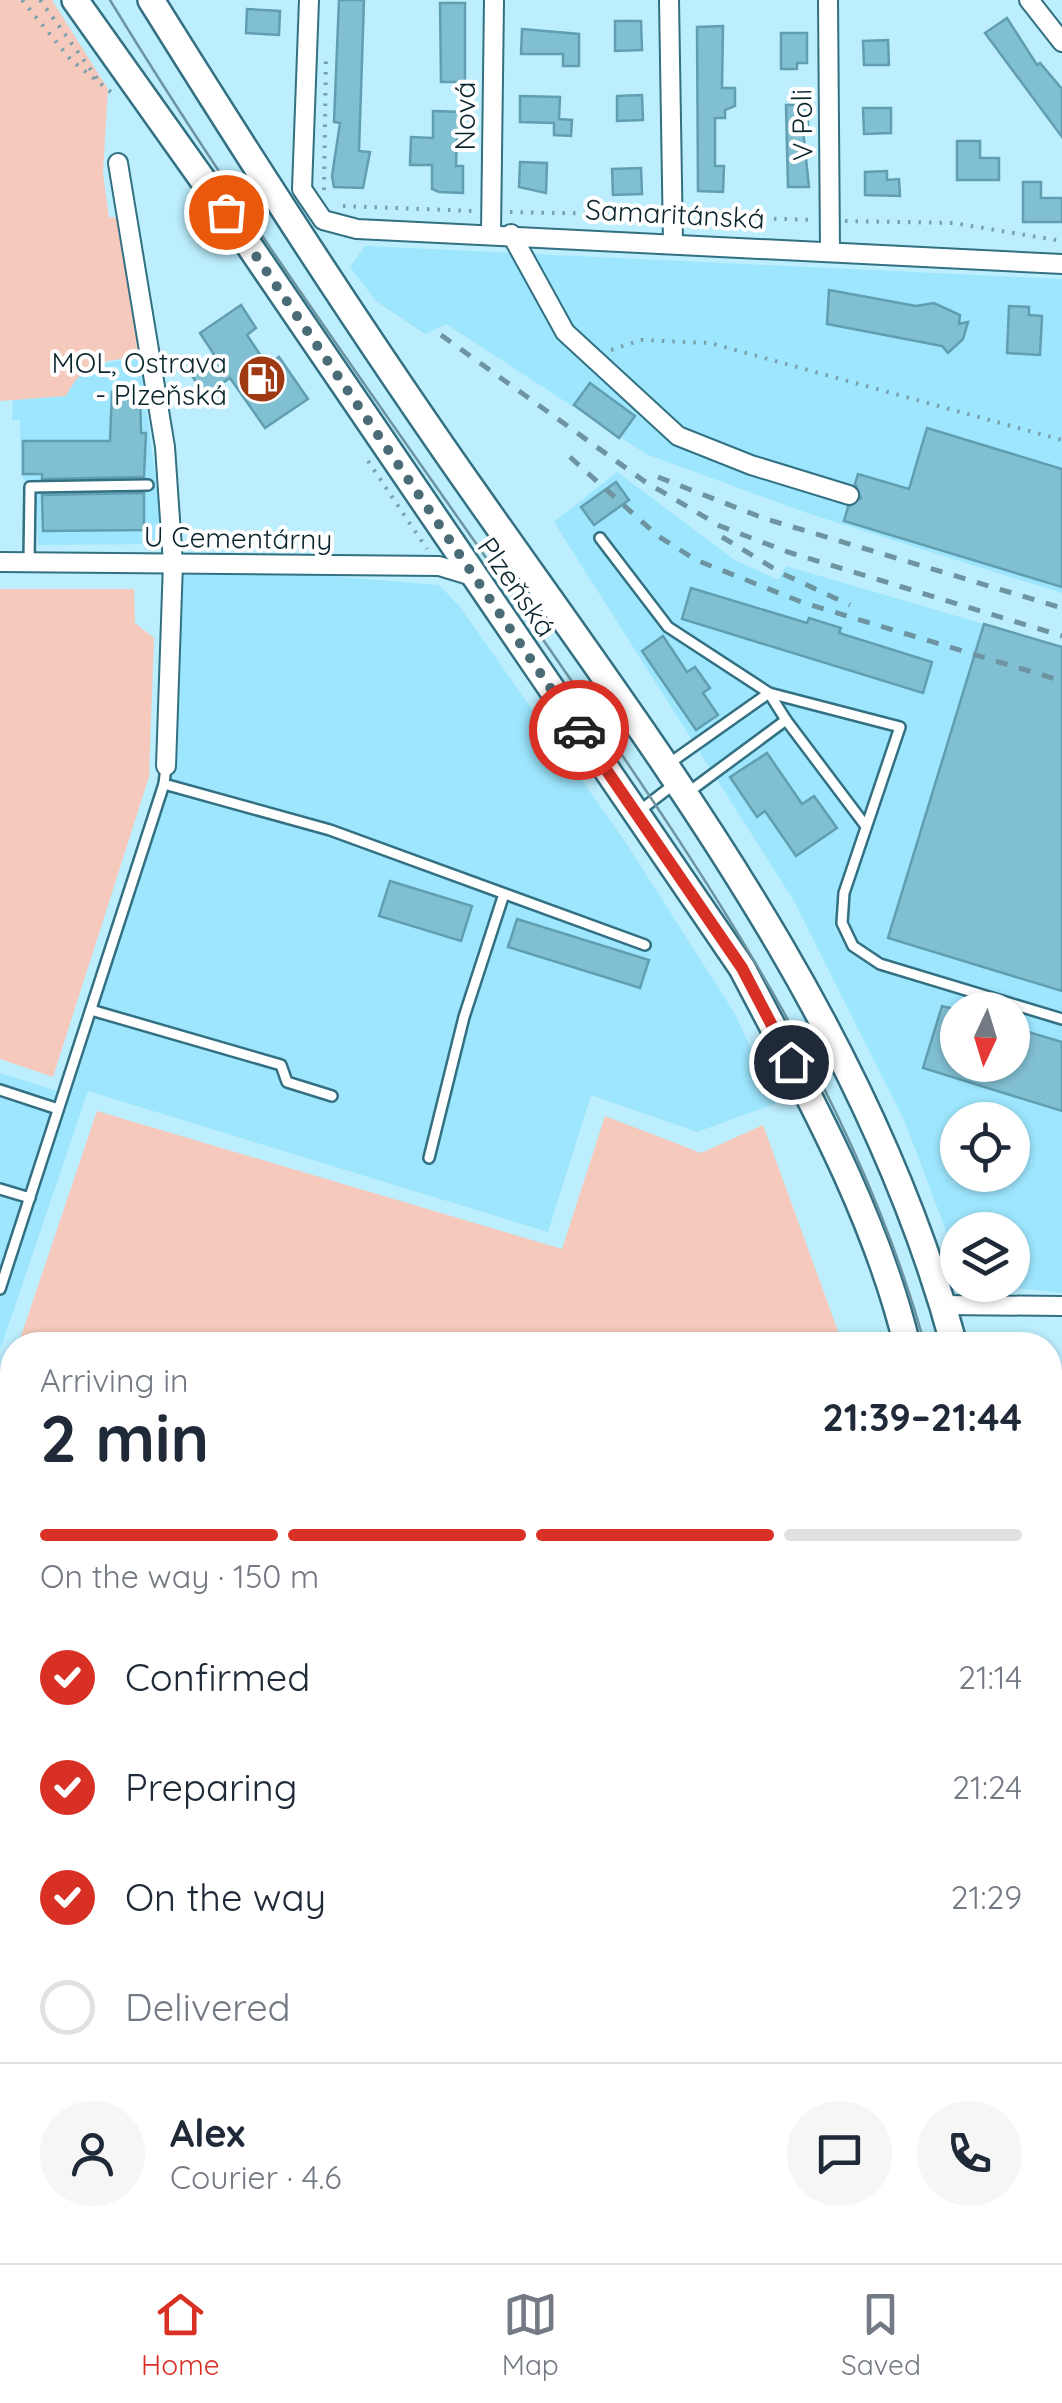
<!DOCTYPE html>
<meta charset="utf-8">
<style>
:root{--surface:#fff;--page:#f6f6f7;--text:#1f2937;--muted:#747a83;--line:#e0e1e3;--accent:#d93025}
body{margin:0;font-family:Quicksand,sans-serif;background:var(--page);color:var(--text);height:100vh;display:flex;flex-direction:column;font-size:38px;white-space:nowrap}
*{box-sizing:border-box;margin:0}
p{font-size:32px;color:var(--muted)}
.icon{flex:none;width:55px;height:55px;fill:none;stroke:currentColor;stroke-width:2;stroke-linecap:round;stroke-linejoin:round}
.map{position:relative;flex:1;overflow:hidden}
.sheet{position:absolute;left:0px;top:1332px;width:1062px;height:932px;display:flex;flex-direction:column;background:var(--surface);border-radius:40px 40px 0 0;box-shadow:0 2px 8px #0004}
.sheet>*{flex:none}
.needle{width:65px;rotate:184deg}
.fabs{position:absolute;left:940px;top:992px;display:grid;gap:20px}
.fabs a{display:grid;place-items:center;width:90px;height:90px;border-radius:50%;background:var(--surface);box-shadow:0 2px 8px #0004;font-size:50px}
.pin{position:absolute;display:grid;place-items:center;width:85px;height:85px;color:#fff;margin:-42px;border:5px solid #fff;border-radius:50%;box-shadow:0 2px 10px #0007}
.courier{position:absolute;display:grid;place-items:center;width:100px;height:100px;margin:-50px;border:8px solid #d93025;border-radius:50%;background:#fff;color:#222;box-shadow:0 2px 12px #0007}
.overview em{font-style:normal;font-weight:700}
.overview div{display:flex;flex-direction:column-reverse}
.overview{display:flex;align-items:center;justify-content:space-between;height:170px;padding:0 40px}
h1{font-size:65px;font-weight:700;line-height:75px}
.bar{display:grid;grid-template-columns:repeat(4,1fr);gap:15px 10px;align-content:center;height:120px;padding:0 40px}
.bar i{height:12px;border-radius:8px;background:var(--line)}
.bar .current{background:var(--accent)}
.bar p{grid-column:span 4}
.line{display:flex;align-items:center;gap:25px;padding:0 40px;border-top:2px solid var(--line)}
.line div{flex:1}
.round{display:grid;place-items:center;flex:none;width:105px;height:105px;border-radius:52px;background:var(--page)}
ol{padding:0 40px;list-style:none}
li{display:flex;align-items:center;gap:30px;height:110px}
li p{margin-inline-start:auto}
li .icon{padding:10px;border-radius:50%;background:var(--accent);color:#fff;stroke-width:4}
li:last-child{color:var(--muted)}
li i{width:55px;height:55px;border:5px solid var(--line);border-radius:50%}
.dock{display:flex;justify-content:space-around;align-items:center;height:140px;border-top:2px solid var(--line);background:var(--surface);font-size:28px;color:var(--muted)}
.dock a{display:grid;justify-items:center;gap:5px}
.dock .current{color:var(--accent)}
.map>svg:first-child{display:block}
</style>
<div class="map">
<svg width="1062" height="2263" viewBox="0 0 1062 2263">
<rect width="100%" height="100%" fill="#bceefd"/>
<!-- built -->
<g fill="#9de6fd" fill-rule="evenodd">
<path d="M365 246 1062 279V593L810 514 646 454 446 324 425 334 376 301 350 267Z"/>
<path d="M140 358 164 544 38 545 37 502 21 474 20 420H12L13 400 66 396 76 377 90 365Z"/>
<path d="M617 472 735 560 778 580 786 566 1062 647V1293L987 1285H1012V1230H958L957 1260 905 1122 794 901 554 522ZM958 1010H1012V1065H958ZM958 1120H1012V1175H958Z"/>
<path d="M173 563 439 585 460 607 626 843 735 1014 776 1103 697 1132 591 1095 548 1232 88 1091 0 1350V1073L63 1093 158 801Z"/>
<path d="M0 1524 12 1527V2252L737 2253 732 2263H0Z"/>
</g>
<!-- green -->
<g fill="#f5cabc">
<path d="M0 0H52L108 89 103 173 109 217 117 218 140 358C103 359 83 363 66 396L0 401Z"/>
<path d="M0 589H134L135 623 154 638 149 777 53 1077 0 1059Z"/>
<path d="M97 1111 562 1249 605 1116 701 1153 763 1125 843 1345H18Z"/>
<path d="M12 1363V1489L0 1485V1400Z"/>
<path d="M1050 1807H1062V1885L1050 1884Z"/>
<path d="M1050 1927 1062 1930V2074L1051 2075Z"/>
</g>
<!-- building -->
<g fill="#81bfd2" stroke="#619eb1" stroke-width="2.5">
<path d="M339 0H364L359 151 370 152 363 188 334 187 332 176 340 123 334 122Z"/>
<path d="M440 3H465V82H441Z"/>
<path d="M247 9 280 11 279 35 246 33Z"/>
<path d="M1007 18 1037 65 1040 63 1062 89V137L985 33Z"/>
<path d="M615 21H641L642 50 615 51Z"/>
<path d="M723 26 722 88H735V106L725 110V118H715V166H724L723 192 698 191 697 27Z"/>
<path d="M522 29 579 34V66H563V54H521Z"/>
<path d="M781 33H807V63H797V69H781Z"/>
<path d="M888 40 889 65H864L863 41Z"/>
<path d="M642 95 643 120 617 121V96Z"/>
<path d="M520 96 560 97 559 119 572 120 571 136 554 135V123L520 122Z"/>
<path d="M786 105H808V130H803L809 187H788Z"/>
<path d="M863 108H891V133L864 134Z"/>
<path d="M433 111 464 112V136L457 135 456 166H463V193L439 192 432 189V165H410L411 137 433 138Z"/>
<path d="M957 141H980V158H999V180H957Z"/>
<path d="M520 162 547 163 546 193 519 187Z"/>
<path d="M641 168 642 194 613 195 612 169Z"/>
<path d="M887 171V180L899 179 900 196 865 195V172Z"/>
<path d="M1023 182H1041V198H1062V222H1023Z"/>
<path d="M829 290 916 306 934 303 960 315 959 324 968 322 963 339 948 353 942 346 827 324Z"/>
<path d="M241 305 256 328 247 335 267 365 279 357 308 399 265 428 230 378 205 395 190 373 215 356 200 333Z"/>
<path d="M1009 306 1029 307V315L1042 316 1040 355 1007 353Z"/>
<path d="M590 383 635 416 619 438 574 405Z"/>
<path d="M140 391 141 433H146L144 477 42 479V474H23V441H110L112 392Z"/>
<path d="M927 428 1062 469V587L844 521 848 507 861 498 855 484 858 474 909 489Z"/>
<path d="M616 482 629 500 594 525 581 507Z"/>
<path d="M144 493V530L43 531 42 495Z"/>
<path d="M691 588 807 623 809 618 841 628 839 633 932 662 923 693 682 619Z"/>
<path d="M984 624 1062 647V991L888 938Z"/>
<path d="M663 636 687 672 695 667 710 688 703 693 718 715 696 730 642 651Z"/>
<path d="M767 753 802 804 814 796 837 828 796 856 765 811 757 817 730 777Z"/>
<path d="M390 881 472 906 461 941 379 916Z"/>
<path d="M517 919 649 960 640 988 508 947Z"/>
<path d="M942 1006 958 1010V1065H1012V1027L1062 1042V1111L923 1068Z"/>
</g>
<g fill="none" stroke-linecap="round" stroke-linejoin="round">
<!-- lane casing -->
<g stroke="#327082" stroke-width="14">
<g id="lane">
<path d="M600 538 668 627 769 693 900 727 844 893 842 923 853 946 880 964 1062 1019"/>
<path d="M29 561 30 487 148 485"/>
<path d="M667 765 769 693 786 720"/>
<path d="M166 766 164 784 330 830 645 945"/>
<path d="M686 794 786 720 865 825"/>
<path d="M638 812 673 785"/>
<path d="M91 1010 281 1065 287 1082 332 1096"/>
<path d="M0 1090 58 1109"/>
<path d="M429 1158 464 1017 504 894"/>
<path d="M0 1189 30 1198"/>
<path d="M0 1289 164 784"/>
<path d="M0 1914 12 1928"/>
<path d="M352 2252 363 2263"/>
<path d="M499 2263 509 2252"/>
</g>
</g>
<!-- street casing -->
<g stroke="#327082" stroke-width="22">
<g id="street">
<path d="M309 0 302 189 323 220 357 229 1062 264"/>
<path d="M669 0 673 242"/>
<path d="M828 0 830 250"/>
<path d="M1029 0 1062 42"/>
<path d="M118 163 165 447 173 563 166 766"/>
<path d="M491 232 494 0"/>
<path d="M511 234 565 332 678 436 751 465 849 495"/>
<path d="M0 562 439 566 472 576"/>
<path d="M943 1305 1062 1306"/>
<path d="M960 2263 963 2252"/>
</g>
</g>
<!-- secondary casing -->
<g stroke="#327082" stroke-width="30">
<g id="secondary">
<path d="M75 0 242 235 742 968C805 1089 875 1212 907 1345"/>
<path d="M151 0C257 170 365 338 481 502 666 765 869 1029 954 1345"/>
<path d="M989 2252V2263"/>
<path d="M1035 2252 1036 2263"/>
</g>
</g>
<!-- path -->
<g stroke="#78a0ad" stroke-width="4" stroke-dasharray="2.5 8" stroke-linecap="butt">
<path d="M22 0 71 60 116 96"/>
<path d="M40 0 99 81"/>
<path d="M324 190 326 55"/>
<path d="M343 206 474 211"/>
<path d="M510 212 656 215"/>
<path d="M690 216 816 220"/>
<path d="M845 221 953 223 1062 241"/>
<path d="M611 350 641 340 710 343 1062 440"/>
<path d="M368 461 427 549"/>
<path d="M1050 1648 1062 1647"/>
</g>
<!-- lane -->
<use href="#lane" stroke="#fff" stroke-width="9"/>
<!-- street -->
<use href="#street" stroke="#fff" stroke-width="18"/>
<!-- secondary -->
<use href="#secondary" stroke="#fff" stroke-width="25"/>
<!-- tram -->
<g stroke="#6d94a0" stroke-width="2.5">
<path d="M110 0C253 235 418 457 573 683 716 892 856 1098 925 1345"/>
<path d="M1008 2252 1009 2263"/>
</g>
<!-- rail -->
<g stroke="#6d94a0" stroke-width="5" stroke-dasharray="12 12" stroke-linecap="butt">
<path d="M441 335 644 481 720 526 788 552 1062 636"/>
<path d="M570 457 658 536 696 560 804 603 1062 681"/>
<path d="M658 477 763 518 1062 608"/>
<path d="M722 537 783 574 850 605"/>
<path d="M0 1544 12 1548"/>
<path d="M0 1571 12 1574"/>
<path d="M0 1588 12 1590"/>
<path d="M0 1633 12 1634"/>
<path d="M0 1830 12 1823"/>
<path d="M1050 1911 1062 1914"/>
<path d="M0 1950 12 1939"/>
<path d="M0 1983 12 1971"/>
<path d="M0 2143 12 2131"/>
<path d="M0 2172 12 2161"/>
<path d="M204 2263 215 2252"/>
<path d="M226 2263 237 2252"/>
<path d="M323 2263 334 2252"/>
<path d="M342 2263 353 2252"/>
<path d="M400 2263 407 2252"/>
</g>
</g>
<g fill="none" stroke-linecap="round" stroke-linejoin="round">
<!-- done -->
<path stroke="#4a6c76" stroke-width="10" stroke-dasharray="0 18" d="M226 212 579 730"/>
<!-- route -->
<path stroke="#d93025" stroke-width="12" d="M579 730 742 968 791 1062"/>
</g>
<!-- icons -->
<defs>
<g id="fuel-disc" transform="scale(2.5)"><circle r="9.5" fill="#9f3911" stroke="#fff"/><path d="M-5.5-6h7V0h2V4h1.3V-2.5L3-4.5l.8-.8L6-3V5H2.5V1h-1V6h-7ZM-4.2-4.7v3.2H.2V-4.7Z" fill="#fff"/></g>
</defs>
<g fill-rule="evenodd">
<use href="#fuel-disc" x="262" y="379"/>
</g>
<g text-anchor="middle" stroke-width="8" stroke-linejoin="round" paint-order="stroke">
<!-- street labels -->
<g font-size="28" fill="#0c262e" stroke="#fff">
<text transform="translate(465 116) rotate(-90)" y="10">Nová</text>
<text transform="translate(802 125) rotate(-91)" y="10">V Poli</text>
<text transform="translate(675 214) rotate(3)" y="10">Samaritánská</text>
<text transform="translate(238 538) rotate(1)" y="10">U Cementárny</text>
<text transform="translate(517 587) rotate(55)" y="10">Plzeňská</text>
</g>
<!-- poi labels -->
<g font-size="28" fill="#0c262e" stroke="#fff" text-anchor="end">
<text x="227" y="373">MOL, Ostrava<tspan x="227" dy="32">- Plzeňská</tspan></text>
</g>
</g>
</svg>
<div class="fabs">
<a><svg class="needle" viewBox="-14 -14 28 28"><path d="M0-13l5 13h-10z" fill="#e53935"/><path d="M0 13l5-13h-10z" fill="#747a83"/></svg></a>
<a><svg class="icon" aria-label="locate" viewBox="0 0 24 24"><circle cx="12" cy="12" r="6"/><path d="M12 2v4M12 18v4M2 12h4M18 12h4"/></svg></a>
<a><svg class="icon" aria-label="layers" viewBox="0 0 24 24"><path d="M12 4l9 5-9 5-9-5zM3 14l9 5 9-5"/></svg></a>
</div>
<div class="pin" style="left:226px;top:212px;background:#ea580c"><svg class="icon" aria-label="bag" viewBox="0 0 24 24"><path d="M5 8h14l-1 12H6zM9 8a3 3 0 0 1 6 0"/></svg></div>
<div class="pin" style="left:791px;top:1062px;background:#1f2937"><svg class="icon" aria-label="home" viewBox="0 0 24 24"><path d="M3 11l9-7 9 7M6 9v11h12V9"/></svg></div>
<div class="courier" style="left:579px;top:730px"><svg class="icon" aria-label="car" viewBox="0 0 24 24"><path d="M5 17H2v-5l4-1 3-4h7l3 4 3 1v5h-3M9 17h6M6 11h13"/><circle cx="7" cy="17" r="2"/><circle cx="17" cy="17" r="2"/></svg></div>
<section class="sheet">
<div class="overview"><div><h1>2 min</h1><p>Arriving in</p></div><em>21:39–21:44</em></div>
<div class="bar"><i class="current"></i><i class="current"></i><i class="current"></i><i></i><p>On the way · 150 m</p></div>
<ol>
<li><svg class="icon" aria-label="check" viewBox="0 0 24 24"><path d="M5 12l5 5 9-10"/></svg>Confirmed<p>21:14</p></li>
<li><svg class="icon" aria-label="check" viewBox="0 0 24 24"><path d="M5 12l5 5 9-10"/></svg>Preparing<p>21:24</p></li>
<li><svg class="icon" aria-label="check" viewBox="0 0 24 24"><path d="M5 12l5 5 9-10"/></svg>On the way<p>21:29</p></li>
<li><i></i>Delivered</li>
</ol>
<div class="line" style="height:180px"><a class="round"><svg class="icon" aria-label="person" viewBox="0 0 24 24"><circle cx="12" cy="8" r="4"/><path d="M4 21q1-7 8-7t8 7"/></svg></a><div><b>Alex</b><p>Courier · 4.6</p></div><a class="round"><svg class="icon" aria-label="chat" viewBox="0 0 24 24"><path d="M4 5h16v11H9l-5 4z"/></svg></a><a class="round"><svg class="icon" aria-label="phone" viewBox="0 0 24 24"><path d="M5 4h4l2 5-3 2q2 4 5 5l2-3 5 2v4C11 20 4 13 5 4z"/></svg></a></div>
</section>
</div>
<nav class="dock">
<a class="current"><svg class="icon" aria-label="home" viewBox="0 0 24 24"><path d="M3 11l9-7 9 7M6 9v11h12V9"/></svg>Home</a>
<a><svg class="icon" aria-label="map" viewBox="0 0 24 24"><path d="M3 6l6-2 6 2 6-2v14l-6 2-6-2-6 2zM9 4v14M15 6v14"/></svg>Map</a>
<a><svg class="icon" aria-label="saved" viewBox="0 0 24 24"><path d="M7 4h10v16l-5-4-5 4z"/></svg>Saved</a>
</nav>
